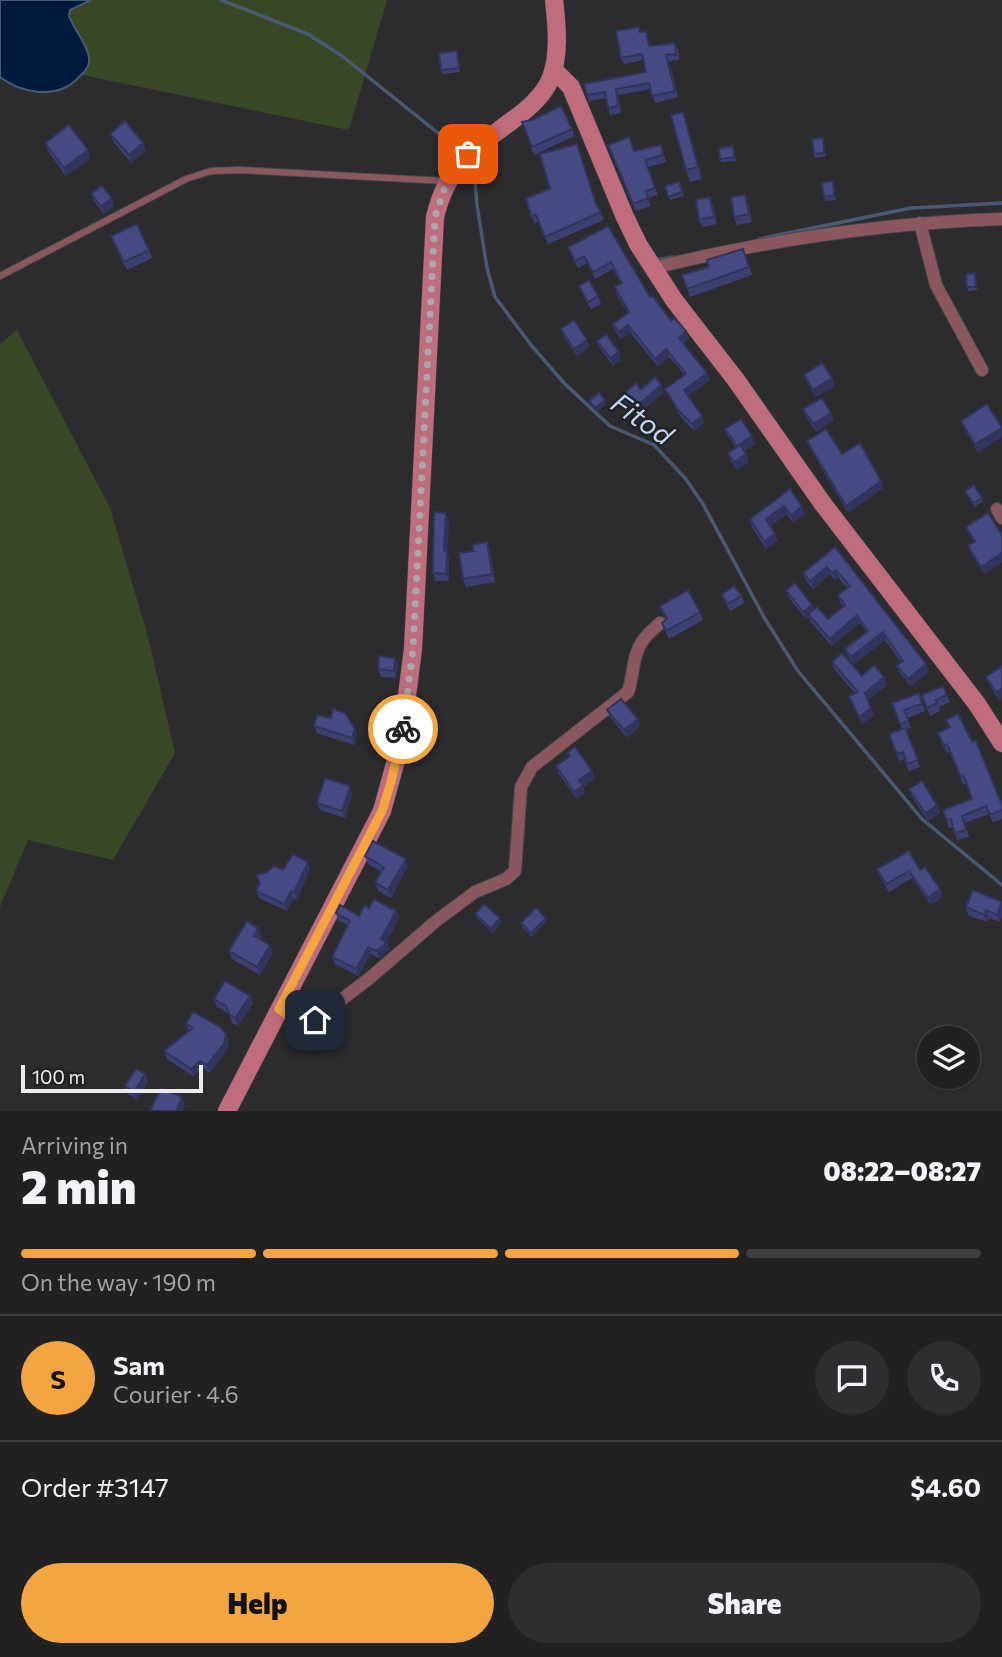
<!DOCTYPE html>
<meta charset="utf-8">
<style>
:root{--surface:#212122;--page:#2d2e2f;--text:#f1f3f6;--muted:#a2a3a5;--line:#3e3e40;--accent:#f2a541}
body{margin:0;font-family:Commissioner,sans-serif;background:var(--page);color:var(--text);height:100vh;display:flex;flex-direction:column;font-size:26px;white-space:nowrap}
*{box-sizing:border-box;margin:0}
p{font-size:23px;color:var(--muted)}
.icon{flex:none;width:38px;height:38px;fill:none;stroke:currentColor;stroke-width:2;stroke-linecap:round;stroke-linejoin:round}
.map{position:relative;height:1111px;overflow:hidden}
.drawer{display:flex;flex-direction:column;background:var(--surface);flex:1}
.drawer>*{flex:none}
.fabs{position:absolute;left:917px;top:1026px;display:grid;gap:14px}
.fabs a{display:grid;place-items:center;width:63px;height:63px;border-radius:50%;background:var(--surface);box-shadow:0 2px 5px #0004,0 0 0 2px var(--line);font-size:35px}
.scale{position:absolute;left:21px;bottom:18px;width:182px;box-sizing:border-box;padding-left:7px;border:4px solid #ececee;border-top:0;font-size:19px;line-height:24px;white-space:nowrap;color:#ececee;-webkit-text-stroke:5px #222225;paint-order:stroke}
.pin{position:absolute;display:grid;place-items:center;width:60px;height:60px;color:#fff;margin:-30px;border-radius:14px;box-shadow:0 4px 10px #0006}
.courier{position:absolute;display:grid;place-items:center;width:70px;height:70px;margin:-35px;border:5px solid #f2a541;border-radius:50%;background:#fff;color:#222;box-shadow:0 2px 9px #0007}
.headline em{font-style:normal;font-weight:800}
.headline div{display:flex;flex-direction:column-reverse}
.headline{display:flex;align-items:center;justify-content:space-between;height:119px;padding:0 21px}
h1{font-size:46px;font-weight:800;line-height:52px}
.bar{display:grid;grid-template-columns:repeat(4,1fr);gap:10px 7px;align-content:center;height:84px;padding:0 21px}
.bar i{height:9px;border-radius:5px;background:var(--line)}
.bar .current{background:var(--accent)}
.bar p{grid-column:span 4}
.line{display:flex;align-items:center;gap:18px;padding:0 21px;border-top:2px solid var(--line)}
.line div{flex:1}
.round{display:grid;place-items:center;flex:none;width:74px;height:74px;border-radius:37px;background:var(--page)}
.button{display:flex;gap:14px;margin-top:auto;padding:14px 21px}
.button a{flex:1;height:80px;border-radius:42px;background:var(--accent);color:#111;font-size:28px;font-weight:800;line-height:80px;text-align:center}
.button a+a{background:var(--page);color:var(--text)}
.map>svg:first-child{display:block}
</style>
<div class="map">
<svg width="1002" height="1111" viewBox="0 0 1002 1111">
<rect width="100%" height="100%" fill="#2c2c2e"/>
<!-- green -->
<g fill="#384826">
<path d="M0 0H387L349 130 0 58Z"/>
<path d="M17 330 110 508 148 637 175 753 113 860 28 840 0 907V344Z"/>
</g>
<!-- water -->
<path fill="#011b3e" stroke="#485a73" stroke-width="2" d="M0 0H91L70 10 69 16C74 30 90 47 89 62 88 70 82 74 77 79 56 100 21 93 0 77Z"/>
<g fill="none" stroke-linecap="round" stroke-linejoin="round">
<!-- stream -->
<g stroke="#485a73" stroke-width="3.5">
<path d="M221 0 308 34 342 56 463 153"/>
<path d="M469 162 474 169 477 205 487 268 495 297 531 345 564 383 610 426 654 445 685 478 703 504 765 619 798 671 922 819 1002 885"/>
<path d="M759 239 911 208 1002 203"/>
<path d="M656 260 673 257"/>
</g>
<!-- lane casing -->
<g stroke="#474749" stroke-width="8">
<path id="lane" d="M0 276 186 179 211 171 240 170 445 181"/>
</g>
<!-- street casing -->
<g stroke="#474749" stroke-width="14">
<g id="street">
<path d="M920 223 936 285 982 370"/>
<path d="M653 268C767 240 884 223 1002 219"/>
<path d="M997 509 1002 518"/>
<path d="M279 1009C292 1018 299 1024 315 1020L371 977 436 921 475 892 506 879 515 871 521 787 532 767 628 692C634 675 632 654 644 639 648 633 655 628 660 623"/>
</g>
</g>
<!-- secondary casing -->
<g stroke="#474749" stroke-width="19">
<g id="secondary">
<path d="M554 70 571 87 625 217 638 244 674 300 736 380 823 504 977 704 1002 743"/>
<path d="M227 1111 382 811 401 742 413 649 435 217C448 164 473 150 514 119 528 109 543 96 550 80 560 57 557 25 554 0"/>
</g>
</g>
<!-- lane -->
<use href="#lane" stroke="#8b575f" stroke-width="6"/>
<!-- street -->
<use href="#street" stroke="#8b575f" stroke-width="12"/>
<!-- secondary -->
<use href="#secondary" stroke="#bf6d7c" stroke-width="18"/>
</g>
<!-- wall -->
<g fill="#3c4071">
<path d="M641 32 648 37 650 46 678 49 679 60 669 61 678 97 655 103 651 89 618 95 621 113 610 115 606 98 589 101 587 95 646 72 643 60 624 64 621 58Z"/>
<path d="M457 51 460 72 443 74 441 70Z"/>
<path d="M522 122 572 129 574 136 534 155Z"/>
<path d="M687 123 702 179 690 182 686 170Z"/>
<path d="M110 134 146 150 131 163 113 141Z"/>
<path d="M823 138 826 156 815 158 814 154Z"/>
<path d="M45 143 91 158 66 176 48 151Z"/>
<path d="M608 145 634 151 661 145 666 162 648 167 658 195 648 198 651 206 636 211Z"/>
<path d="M733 146 736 161 721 162 720 159Z"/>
<path d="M833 181 836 200 825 201 824 197Z"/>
<path d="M679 182 684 196 670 200 665 186Z"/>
<path d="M91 194 114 206 104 214 94 201Z"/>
<path d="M526 198 597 205 604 220 548 244 538 222 534 223Z"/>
<path d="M748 202 752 222 737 225 734 217Z"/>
<path d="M713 205 717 224 702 227 699 220Z"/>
<path d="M608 226 650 297 689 338 683 343 707 373 710 380 688 396 704 423 694 431 681 417 668 396 665 389 684 375 678 367 669 357 658 367 630 332 621 339 616 332 613 324 628 313 617 295 615 287 621 284 613 269 595 279 587 263 578 268 571 255 568 247Z"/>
<path d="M111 236 149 250 152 258 127 270Z"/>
<path d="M743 249 752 275 690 297 682 275 709 267Z"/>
<path d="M976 277 977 290 968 291 967 287Z"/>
<path d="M579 286 598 296 601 304 591 309 582 294Z"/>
<path d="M561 329 590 347 577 356 564 337Z"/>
<path d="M597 341 619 352 621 360 613 366 600 348Z"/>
<path d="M804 375 832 378 835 386 816 397 807 382Z"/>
<path d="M664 392 636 417 624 404 622 396Z"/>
<path d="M803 409 831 413 834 420 816 432 806 417Z"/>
<path d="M961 421 1002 428V437L978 452 964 428Z"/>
<path d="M725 429 755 444 744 451 749 462 737 470 731 461 728 453 736 448 728 436Z"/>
<path d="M807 441 842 454 881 481 883 488 848 513 810 448Z"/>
<path d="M790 489 805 514 793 523 787 514 770 526 778 541 766 549 752 527 750 519Z"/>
<path d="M965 491 982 498 983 501 974 507Z"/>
<path d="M988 513 984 574 971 553 968 546 974 542 969 534 966 527Z"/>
<path d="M449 521 447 551 449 558V581H436L433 573Z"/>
<path d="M835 547 929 672 911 686 900 673 897 666 901 662 885 640 854 664 848 656 845 649 867 632 860 623 832 646 811 622 809 617 806 619 789 598 786 590 828 619 843 606 840 602 838 595 847 588 838 577 835 580 830 574 813 589 806 581 803 573Z"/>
<path d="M490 550 495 582 466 587 463 579Z"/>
<path d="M722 594 742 596 744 603 730 611Z"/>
<path d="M660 606 700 612 703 620 669 639 662 623 666 620Z"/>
<path d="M395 658 398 665 396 678 381 677 378 669Z"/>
<path d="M832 662 862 676 884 677 887 685 868 700 874 716 862 724 849 696 855 693 835 670Z"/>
<path d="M1002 666V698L999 700 989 684 986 677Z"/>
<path d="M919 693 925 711 907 718 911 728 906 730 920 767 909 771 905 759 899 761 889 734 902 729 892 703Z"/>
<path d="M922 695H947L950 702 939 707 940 711 930 716Z"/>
<path d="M607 710 638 719 640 726 627 738 610 717Z"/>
<path d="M946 720 1002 805V819L993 822 989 814 965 823 969 837 957 840 953 827 949 828 943 810 972 799 967 783 963 785 950 752 947 753 938 733 949 728Z"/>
<path d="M314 726 355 729 357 736 354 745 317 733Z"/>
<path d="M567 753 592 771 595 779 583 787 585 793 577 799 559 774 556 766 569 757Z"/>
<path d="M350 786 352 794 345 818 320 810 317 803Z"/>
<path d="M909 789 937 805 940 813 928 821 912 797Z"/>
<path d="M365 856 408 866 391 898 378 891 375 883 382 872 368 864Z"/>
<path d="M310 869 297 900 293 898 287 911 259 898 256 891 283 870Z"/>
<path d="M877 869 920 870 943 896 931 905 912 878 889 892 880 877Z"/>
<path d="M1002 902 1000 922 989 918 987 922 968 915 966 907Z"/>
<path d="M369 908 396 911 399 918 386 942 390 949 379 958 371 954 358 976 335 964 332 957 348 925 338 920 336 913 359 916Z"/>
<path d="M475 914 502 922 493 933 477 918Z"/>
<path d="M546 918 547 921 532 937 522 927 521 923Z"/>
<path d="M258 928 261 936 259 939 270 945 273 953 260 975 232 959 229 951Z"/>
<path d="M214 999 253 1003 238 1026 232 1023 229 1014 217 1007Z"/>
<path d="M186 1024 229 1042 226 1052 210 1073 203 1068 193 1076 167 1059 164 1051 189 1031Z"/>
<path d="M145 1074 148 1082 137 1100 128 1094 125 1086Z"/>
</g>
<!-- shaded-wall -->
<g fill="#31345c">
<path d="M683 112 687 123 702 179 698 167Z"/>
<path d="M143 143 146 150 131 163 129 155Z"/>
<path d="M88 150 91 158 66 176 64 168Z"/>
<path d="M745 195 748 202 752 222 749 214Z"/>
<path d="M710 197 713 205 717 224 714 217Z"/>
<path d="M112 198 114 206 104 214 101 206Z"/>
<path d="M628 325 630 332 621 339 619 332Z"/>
<path d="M686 331 689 338 682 345 679 338Z"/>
<path d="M587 340 590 347 577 356 574 349Z"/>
<path d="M666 349 669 357 658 367 655 359Z"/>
<path d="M619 352 621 360 613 366 610 358Z"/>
<path d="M707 373 710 380 686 397 684 390Z"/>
<path d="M832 378 835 386 816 397 813 390Z"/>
<path d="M661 385 664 392 636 417 634 409Z"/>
<path d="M605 400 606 404 597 412 595 408Z"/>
<path d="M831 413 834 420 816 432 813 424Z"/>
<path d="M702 416 704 423 694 431 692 424Z"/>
<path d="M1002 428V437L978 452 975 444Z"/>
<path d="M752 436 755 444 739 454 737 446Z"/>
<path d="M746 454 749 462 737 470 734 462Z"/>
<path d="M881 481 883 488 848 513 846 506Z"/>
<path d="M784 506 787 514 769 527 766 519Z"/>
<path d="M802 507 805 514 793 523 791 515Z"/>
<path d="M446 513 449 521 447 551 449 558V581L446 574 444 550Z"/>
<path d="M775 534 778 541 766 549 764 541Z"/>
<path d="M487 542 490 550 495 582 492 574Z"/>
<path d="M1002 553V563L984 574 981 567Z"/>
<path d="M827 567 830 574 813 589 810 581Z"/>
<path d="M836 570 838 577 835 580 832 573Z"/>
<path d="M812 605 815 612 808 614 809 617 806 619 803 612Z"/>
<path d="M857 615 860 623 832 646 830 639Z"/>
<path d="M883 632 885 640 854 664 851 657Z"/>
<path d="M395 658 398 665 396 678 394 671Z"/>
<path d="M926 664 929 672 911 686 908 679Z"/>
<path d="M884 677 887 685 867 701 865 693Z"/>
<path d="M1002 689V698L999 700 996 692Z"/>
<path d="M871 708 874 716 862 724 859 717Z"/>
<path d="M638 719 640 726 627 738 624 730Z"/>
<path d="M355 729 357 736 354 745 352 738Z"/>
<path d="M592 771 595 779 583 787 585 793 577 799 574 792 579 780Z"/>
<path d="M350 786 352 794 345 818 342 811Z"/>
<path d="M937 805 940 813 928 821 925 813Z"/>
<path d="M406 859 408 866 391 898 388 890Z"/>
<path d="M308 862 310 869 297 900 294 892Z"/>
<path d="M940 889 943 896 931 905 928 898Z"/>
<path d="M291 891 293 898 287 911 284 904Z"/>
<path d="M1002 902V917L1000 922 997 915Z"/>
<path d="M986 910 989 918 987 922 984 915Z"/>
<path d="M396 911 399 918 385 945 387 942 390 949 379 958 377 951 381 939Z"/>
<path d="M500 918 502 922 493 933 491 929Z"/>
<path d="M546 918 547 921 532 937 531 933Z"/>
<path d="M258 928 261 936 257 944 254 936Z"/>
<path d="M270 945 273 953 260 975 257 967Z"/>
<path d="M368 947 371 954 358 976 356 969Z"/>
<path d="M250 996 253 1003 238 1026 235 1018Z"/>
<path d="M226 1034 229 1042 226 1052 210 1073 207 1065Z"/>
<path d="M200 1061 203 1068 193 1076 191 1069Z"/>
<path d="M145 1074 148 1082 137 1100 134 1092Z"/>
<path d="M182 1097 185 1105 182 1111H176Z"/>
</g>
<!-- building -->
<g fill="#464a83" stroke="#31345c" stroke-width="2">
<path d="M639 27 640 32 646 31 649 46 675 43 676 54 666 55 675 91 652 96 649 83 616 89 618 106 608 108 605 92 587 95 584 84 646 72 642 54 621 58 616 31Z"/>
<path d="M457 51 459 68 441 70 439 53Z"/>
<path d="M561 106 572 129 532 147 522 122 532 120Z"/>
<path d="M683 112 698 167 686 170 671 115Z"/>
<path d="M125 121 143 143 129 155 110 134Z"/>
<path d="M69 125 88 150 64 168 45 143Z"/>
<path d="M629 137 634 151 661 145 663 155 645 160 655 188 646 191 648 198 633 204 608 145Z"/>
<path d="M823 138 824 153 814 154 812 139Z"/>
<path d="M577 144 596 204 601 212 545 237 536 215 531 216 526 198 550 189 540 154Z"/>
<path d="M733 146 734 157 720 159 719 148Z"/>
<path d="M833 181 834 196 824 197 822 183Z"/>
<path d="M679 182 682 192 668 197 665 186Z"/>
<path d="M102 186 112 198 101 206 91 194Z"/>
<path d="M745 195 749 214 734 217 731 197Z"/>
<path d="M710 197 714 217 699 220 696 200Z"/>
<path d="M137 224 149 250 124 262 111 236Z"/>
<path d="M608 226 650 297 652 295 671 321 674 318 686 331 679 338 707 373 684 390 702 416 692 424 678 410 665 389 686 374 675 360 666 349 655 359 628 325 619 332 613 324 629 312 615 287 622 283 611 262 593 272 584 256 575 261 568 247Z"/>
<path d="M743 249 749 267 687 289 682 275 709 267 707 260Z"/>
<path d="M975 273 976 287H967L966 274Z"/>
<path d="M589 280 598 296 588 302 579 286Z"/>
<path d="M574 320 587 340 574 349 561 329Z"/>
<path d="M606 334 619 352 610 358 597 341Z"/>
<path d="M822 363 832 378 813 390 804 375Z"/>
<path d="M655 377 661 385 634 409 622 396 636 383 641 390Z"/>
<path d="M599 393 605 400 595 408 589 401Z"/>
<path d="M822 398 831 413 813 424 803 409Z"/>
<path d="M987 404 1002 428 975 444 961 421Z"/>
<path d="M741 419 752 436 737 446 725 429Z"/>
<path d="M826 429 842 454 860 443 881 481 846 506 807 441Z"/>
<path d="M740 445 746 454 734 462 728 453Z"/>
<path d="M974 485 982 498 973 503 965 491Z"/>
<path d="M790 489 802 507 791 515 784 506 766 519 775 534 764 541 750 519Z"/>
<path d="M434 512 446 513 444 550 447 551 446 574 433 573Z"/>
<path d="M988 513 1002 535V553L981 567 968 546 975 541 966 527Z"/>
<path d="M487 542 492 574 463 579 459 553 474 551 472 545Z"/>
<path d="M835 547 926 664 908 679 897 666 903 661 883 632 851 657 845 649 868 631 857 615 830 639 808 614 817 607 828 619 845 605 838 595 850 586 836 570 832 573 827 567 810 581 803 573Z"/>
<path d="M795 583 812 605 803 612 786 590Z"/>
<path d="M734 586 742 596 727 604 722 594Z"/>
<path d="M688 590 700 612 666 631 662 623 667 619 660 606Z"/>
<path d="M842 653 862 676 874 665 884 677 865 693 871 708 859 717 849 696 858 692 832 662Z"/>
<path d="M379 656 395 658 394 671 378 669Z"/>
<path d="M1002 666V689L996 692 986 677Z"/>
<path d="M943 686 947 695 936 700 937 703 927 708 922 695Z"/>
<path d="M919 693 922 704 904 710 908 721 900 724 892 703Z"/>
<path d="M621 699 638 719 624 730 607 710Z"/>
<path d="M333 709 345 713 355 729 352 738 314 726 317 715 331 718Z"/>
<path d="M958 714 972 742 976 741 1002 805V810L990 815 986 806 962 816 966 830 955 833 951 819 947 820 943 810 972 799 964 776 961 777 947 744 944 746 938 733 950 727 946 720Z"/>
<path d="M905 728 918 760 907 764 903 752 897 754 889 734Z"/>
<path d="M575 747 592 771 579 780 583 785 574 792 556 766 570 756 567 753Z"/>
<path d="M325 778 350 786 342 811 317 803Z"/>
<path d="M922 781 937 805 925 813 909 789Z"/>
<path d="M373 841 406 859 388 890 375 883 384 867 365 856Z"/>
<path d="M909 851 920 870 925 867 940 889 928 898 909 871 886 884 877 869Z"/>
<path d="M293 854 308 862 294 892 291 891 284 904 256 891 260 883 257 875 267 872 274 866 283 870Z"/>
<path d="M973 890 1002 902 997 915 986 910 984 915 966 907Z"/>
<path d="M374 899 396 911 381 939 387 942 377 951 368 947 356 969 332 957 350 921 336 913 340 905 359 916 365 905 369 908Z"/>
<path d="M484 904 500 918 491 929 475 914Z"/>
<path d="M536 908 546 918 531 933 521 923Z"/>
<path d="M247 921 258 928 254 936 270 945 257 967 229 951Z"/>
<path d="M225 981 250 996 235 1018 230 1015 226 1006 214 999Z"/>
<path d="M193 1012 219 1026 226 1034 224 1044 207 1065 200 1061 191 1069 164 1051 193 1028 186 1024Z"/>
<path d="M136 1069 145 1074 134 1092 125 1086Z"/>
<path d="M161 1088 182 1097 176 1111H150Z"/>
</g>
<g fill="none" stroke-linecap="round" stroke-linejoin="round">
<!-- done -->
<path stroke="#a9a9ab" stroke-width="7" stroke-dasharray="0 12.6" d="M403 729 413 649 435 217 447 181 468 154"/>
<!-- route -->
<path stroke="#f2a541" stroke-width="9" d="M315 1020C299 1024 291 1017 279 1009L382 811 391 782 403 729"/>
</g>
<g text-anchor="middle" stroke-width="5" stroke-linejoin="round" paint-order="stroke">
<!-- water labels -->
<g font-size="28" font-style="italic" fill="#bfd6f5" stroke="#222225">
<text transform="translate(642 419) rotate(35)" y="10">Fitod</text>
</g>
</g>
</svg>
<div class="fabs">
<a><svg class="icon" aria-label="layers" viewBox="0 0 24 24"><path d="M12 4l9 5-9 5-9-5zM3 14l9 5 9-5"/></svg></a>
</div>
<div class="scale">100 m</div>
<div class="pin" style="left:468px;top:154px;background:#ea580c"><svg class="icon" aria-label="bag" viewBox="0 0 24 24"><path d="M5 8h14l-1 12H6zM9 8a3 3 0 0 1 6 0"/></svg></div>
<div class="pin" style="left:315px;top:1020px;background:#1f2937"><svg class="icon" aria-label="home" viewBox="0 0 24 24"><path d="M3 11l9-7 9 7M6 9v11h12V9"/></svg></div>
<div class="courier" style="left:403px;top:729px"><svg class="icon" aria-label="bike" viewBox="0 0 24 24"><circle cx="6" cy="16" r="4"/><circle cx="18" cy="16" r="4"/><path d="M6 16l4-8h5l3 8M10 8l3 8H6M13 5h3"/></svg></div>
</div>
<section class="drawer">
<div class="headline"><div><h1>2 min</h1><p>Arriving in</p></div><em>08:22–08:27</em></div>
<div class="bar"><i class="current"></i><i class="current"></i><i class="current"></i><i></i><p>On the way · 190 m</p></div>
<div class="line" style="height:126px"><b class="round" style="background:var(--accent);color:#111">S</b><div><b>Sam</b><p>Courier · 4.6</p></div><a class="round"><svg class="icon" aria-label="chat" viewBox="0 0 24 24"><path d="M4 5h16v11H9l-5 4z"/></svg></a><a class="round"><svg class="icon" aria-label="phone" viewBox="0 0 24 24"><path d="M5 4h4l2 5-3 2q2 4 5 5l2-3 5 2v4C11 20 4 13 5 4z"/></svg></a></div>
<div class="line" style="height:91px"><div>Order #3147</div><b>$4.60</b></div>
<div class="button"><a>Help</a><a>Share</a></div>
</section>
